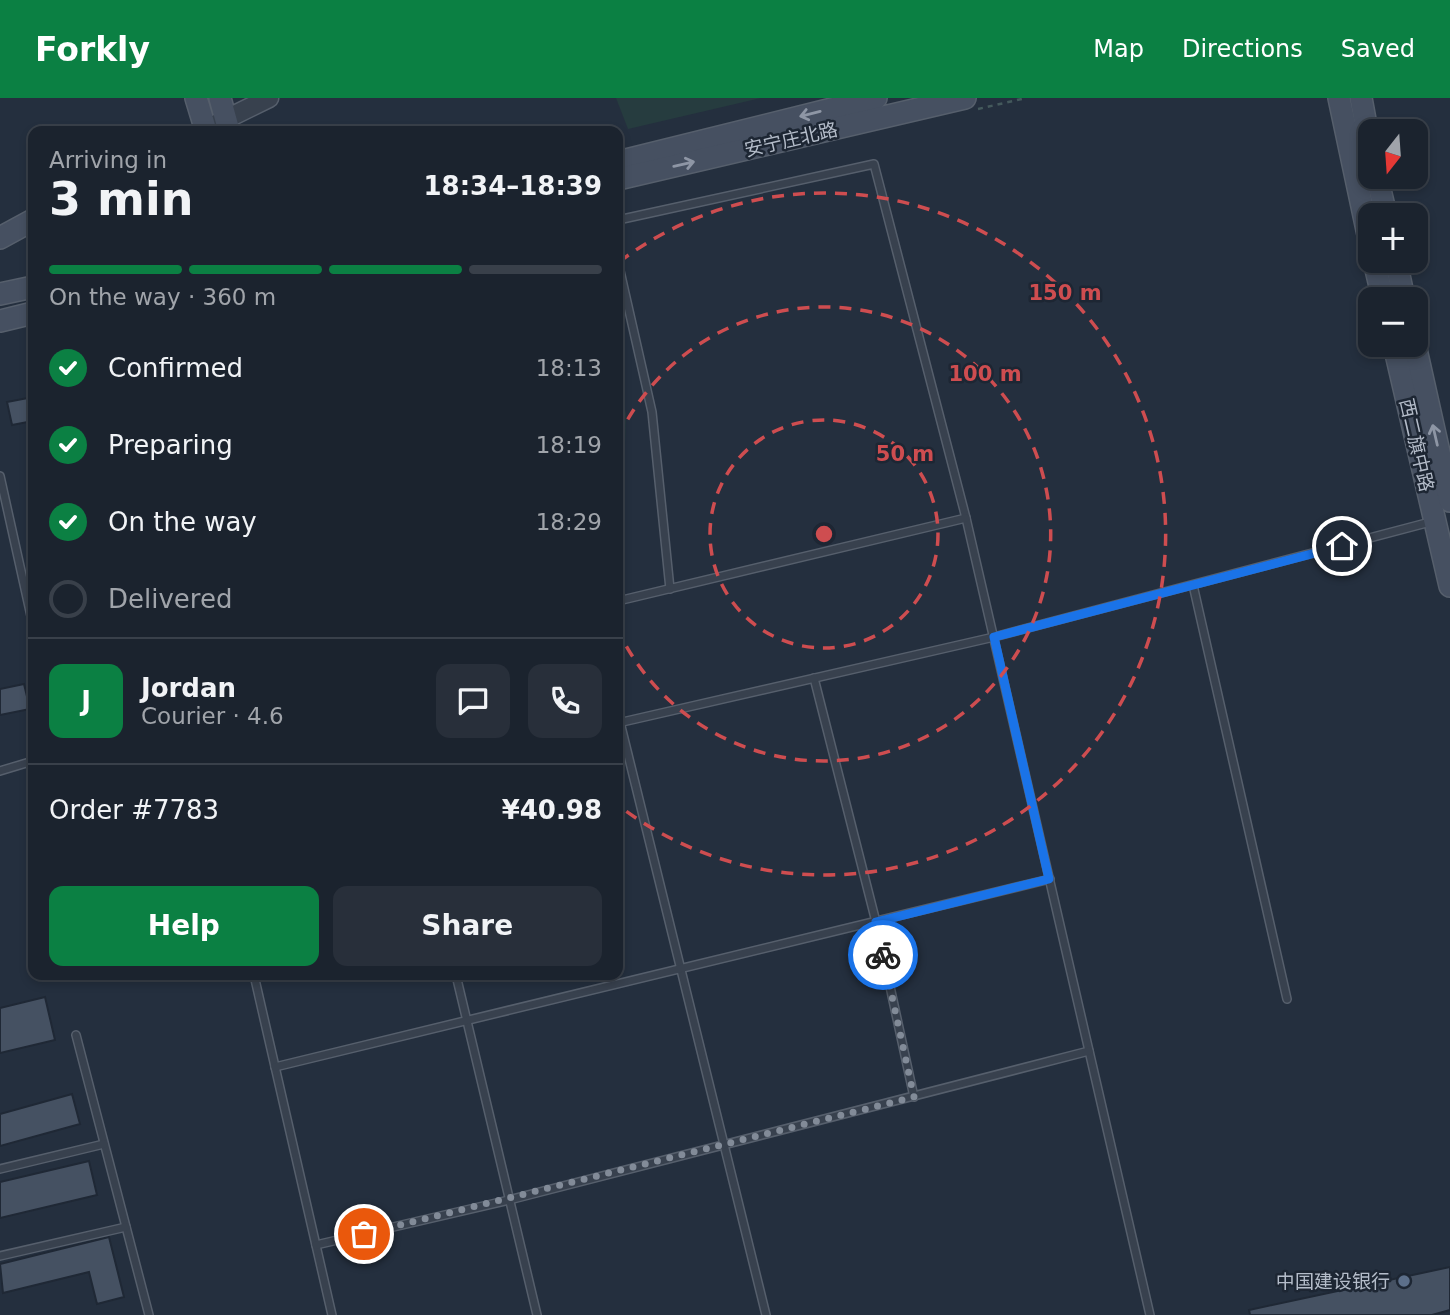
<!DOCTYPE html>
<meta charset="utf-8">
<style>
:root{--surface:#1b232e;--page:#282f3a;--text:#f1f3f6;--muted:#a0a4aa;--line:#39404a;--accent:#0b8043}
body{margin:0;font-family:"DejaVu Sans","Noto Sans SC",sans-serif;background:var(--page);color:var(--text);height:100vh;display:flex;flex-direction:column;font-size:26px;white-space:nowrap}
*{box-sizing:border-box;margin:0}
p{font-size:23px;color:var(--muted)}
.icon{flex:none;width:38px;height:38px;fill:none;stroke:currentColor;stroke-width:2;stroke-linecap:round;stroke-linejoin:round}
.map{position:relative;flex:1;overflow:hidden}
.details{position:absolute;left:28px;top:28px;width:595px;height:854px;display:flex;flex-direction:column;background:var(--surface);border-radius:14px;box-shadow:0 4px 10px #0003,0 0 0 2px var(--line)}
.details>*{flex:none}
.needle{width:46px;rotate:197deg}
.buttons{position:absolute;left:1358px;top:21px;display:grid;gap:14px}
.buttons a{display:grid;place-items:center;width:70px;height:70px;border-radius:14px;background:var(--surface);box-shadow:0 4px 10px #0003,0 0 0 2px var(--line);font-size:35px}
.pin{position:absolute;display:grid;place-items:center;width:60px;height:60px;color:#fff;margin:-30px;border:4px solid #fff;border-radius:50%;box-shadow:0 2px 7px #0007}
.courier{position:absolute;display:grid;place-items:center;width:70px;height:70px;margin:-35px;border:5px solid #1a73e8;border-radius:50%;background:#fff;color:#222;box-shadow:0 2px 9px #0007}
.overview em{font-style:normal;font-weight:800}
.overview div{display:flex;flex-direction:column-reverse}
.overview{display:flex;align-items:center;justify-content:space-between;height:119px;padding:0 21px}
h1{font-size:46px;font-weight:800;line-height:52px}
.bar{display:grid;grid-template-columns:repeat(4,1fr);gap:10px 7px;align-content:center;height:84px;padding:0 21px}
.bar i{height:9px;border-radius:5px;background:var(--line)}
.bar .on{background:var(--accent)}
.bar p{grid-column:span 4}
.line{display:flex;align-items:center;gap:18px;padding:0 21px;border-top:2px solid var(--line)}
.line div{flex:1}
.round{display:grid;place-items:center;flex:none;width:74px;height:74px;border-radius:14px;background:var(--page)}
ol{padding:0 21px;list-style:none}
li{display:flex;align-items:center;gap:21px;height:77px}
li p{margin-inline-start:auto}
li .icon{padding:7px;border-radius:50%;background:var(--accent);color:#fff;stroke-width:4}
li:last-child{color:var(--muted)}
li i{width:38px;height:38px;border:4px solid var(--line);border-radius:50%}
.button{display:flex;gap:14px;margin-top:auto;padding:14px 21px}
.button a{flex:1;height:80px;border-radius:14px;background:var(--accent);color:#fff;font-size:28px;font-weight:800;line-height:80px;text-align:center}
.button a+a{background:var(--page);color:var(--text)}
header{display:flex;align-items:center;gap:42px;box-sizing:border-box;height:98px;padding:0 35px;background:var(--accent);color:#fff}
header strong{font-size:33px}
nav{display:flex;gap:38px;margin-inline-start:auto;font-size:24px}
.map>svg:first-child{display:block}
</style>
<header>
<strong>Forkly</strong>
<nav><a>Map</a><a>Directions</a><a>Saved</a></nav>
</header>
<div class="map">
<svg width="1450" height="1217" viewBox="0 0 1450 1217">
<rect width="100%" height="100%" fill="#242f3e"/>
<!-- green -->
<g fill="#263c3f">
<path d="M616 0H761L628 31Z"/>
<path d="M618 289 626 315 622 440 618 441Z"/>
</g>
<!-- building -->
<g fill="#455162" stroke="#1f2835" stroke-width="2">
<path d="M33 299V323L12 327 7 304Z"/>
<path d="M24 586 30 611 0 617V591Z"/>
<path d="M45 899 55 942 0 955V910Z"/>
<path d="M72 996 80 1026 0 1048V1016Z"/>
<path d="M89 1063 97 1097 0 1120V1084Z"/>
<path d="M109 1139 124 1199 97 1206 89 1174 3 1195 0 1166Z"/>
<path d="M1450 1169V1212L1432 1217H1250L1249 1212Z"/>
</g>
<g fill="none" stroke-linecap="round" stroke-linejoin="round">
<!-- service casing -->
<g stroke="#565f6c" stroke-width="10">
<g id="service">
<path d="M618 122 874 66 966 420 1150 1217"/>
<path d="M618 164 652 314 670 491"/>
<path d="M0 378 33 527"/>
<path d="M1193 487 1287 901"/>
<path d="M618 503 966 420"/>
<path d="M814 580 876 824 914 999"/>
<path d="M618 616 766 1217"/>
<path d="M618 625 994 539 1434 423"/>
<path d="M0 673 33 663"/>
<path d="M254 877 332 1217"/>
<path d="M456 877 537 1217"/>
<path d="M76 937 149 1217"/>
<path d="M275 969 1050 781"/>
<path d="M0 1071 104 1046"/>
<path d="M316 1147 509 1102 1089 953"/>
<path d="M0 1158 126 1129"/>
</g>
</g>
<!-- tertiary casing -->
<g stroke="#565f6c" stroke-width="21">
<path id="tertiary" d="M206 31 269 0"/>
</g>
<!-- secondary casing -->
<g stroke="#565f6c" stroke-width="24">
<g id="secondary">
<path d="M196 0 206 33"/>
<path d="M220 0 229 33"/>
<path d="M1339 0 1370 146"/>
<path d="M1361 0 1370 49"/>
<path d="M618 64 876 0"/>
<path d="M1377 79 1386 117"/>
<path d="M618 81 965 0"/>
<path d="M0 140 33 122"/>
<path d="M1374 163 1383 201"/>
<path d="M1396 163 1404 201"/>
<path d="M0 196 33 189"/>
<path d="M0 223 33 215"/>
<path d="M1394 247 1450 488"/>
<path d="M1415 247 1450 403"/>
</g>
</g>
<!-- path -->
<path stroke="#44595c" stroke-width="2.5" stroke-dasharray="5 5" stroke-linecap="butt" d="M978 11 1026 0"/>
<!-- service -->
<use href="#service" stroke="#38414e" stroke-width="7"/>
<!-- tertiary -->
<use href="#tertiary" stroke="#38414e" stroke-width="18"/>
<!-- secondary -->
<use href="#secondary" stroke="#465061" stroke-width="21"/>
</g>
<!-- one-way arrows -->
<defs><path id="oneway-shaft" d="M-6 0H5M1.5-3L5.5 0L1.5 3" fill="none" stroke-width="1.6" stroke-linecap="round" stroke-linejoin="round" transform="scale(1.75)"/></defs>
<g stroke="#8e96a5">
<use href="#oneway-shaft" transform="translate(810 16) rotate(166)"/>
<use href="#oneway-shaft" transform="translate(684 66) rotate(-13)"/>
<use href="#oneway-shaft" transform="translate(1435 337) rotate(-103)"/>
</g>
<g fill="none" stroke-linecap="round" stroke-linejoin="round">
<!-- done -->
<path stroke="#828b98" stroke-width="7" stroke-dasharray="0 12.6" d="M364 1136 914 999 883 857"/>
<!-- route -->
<path stroke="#1a73e8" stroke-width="9" d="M883 857 876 824 1049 781 994 539 1342 448"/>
</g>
<!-- distance rings -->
<g fill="none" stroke="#ce4d50" stroke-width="3.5" stroke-dasharray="12 9">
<circle cx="824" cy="436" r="114"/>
<path d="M618 340A227 227 0 1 1 618 532"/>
<path d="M619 164A341 341 0 1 1 619 708"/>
</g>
<!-- markers -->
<circle fill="#5c6f8a" stroke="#1d2633" stroke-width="2.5" cx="1404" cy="1183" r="7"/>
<g text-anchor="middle" stroke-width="5" stroke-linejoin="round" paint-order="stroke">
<!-- street labels -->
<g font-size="19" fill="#b4bcc9" stroke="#1d2633">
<text transform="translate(791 41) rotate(-13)" y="7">安宁庄北路</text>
<text transform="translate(1417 347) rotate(77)" y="7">西二旗中路</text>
</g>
<!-- poi labels -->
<g font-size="19" fill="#b4bcc9" stroke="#1d2633" text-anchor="end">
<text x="1390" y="1190">中国建设银行</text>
</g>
</g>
<circle cx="824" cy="436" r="10" fill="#ce4d50" stroke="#1d2633" stroke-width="3.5"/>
<g font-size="21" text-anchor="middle" font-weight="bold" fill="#ce4d50" stroke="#1d2633" stroke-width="5" stroke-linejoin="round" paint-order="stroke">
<text x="1065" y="202">150 m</text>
<text x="985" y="283">100 m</text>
<text x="905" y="363">50 m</text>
</g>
</svg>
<div class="buttons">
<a><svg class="needle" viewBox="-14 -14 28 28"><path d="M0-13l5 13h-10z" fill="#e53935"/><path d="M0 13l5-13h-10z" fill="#a0a4aa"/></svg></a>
<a>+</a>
<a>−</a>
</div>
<div class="pin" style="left:364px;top:1136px;background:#ea580c"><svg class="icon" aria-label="bag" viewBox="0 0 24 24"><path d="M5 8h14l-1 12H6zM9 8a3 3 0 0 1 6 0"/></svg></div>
<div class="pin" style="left:1342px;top:448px;background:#1f2937"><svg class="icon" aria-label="home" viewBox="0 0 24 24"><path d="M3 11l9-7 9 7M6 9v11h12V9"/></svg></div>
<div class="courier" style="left:883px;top:857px"><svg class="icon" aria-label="bike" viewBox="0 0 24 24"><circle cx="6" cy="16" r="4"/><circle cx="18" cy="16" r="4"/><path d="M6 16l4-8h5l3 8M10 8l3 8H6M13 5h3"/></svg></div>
<section class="details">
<div class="overview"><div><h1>3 min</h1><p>Arriving in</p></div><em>18:34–18:39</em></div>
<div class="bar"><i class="on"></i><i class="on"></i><i class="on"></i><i></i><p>On the way · 360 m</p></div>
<ol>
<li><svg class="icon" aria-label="check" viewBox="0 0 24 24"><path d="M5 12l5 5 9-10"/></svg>Confirmed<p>18:13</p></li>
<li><svg class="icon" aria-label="check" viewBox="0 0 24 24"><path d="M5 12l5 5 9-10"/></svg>Preparing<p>18:19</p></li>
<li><svg class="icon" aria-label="check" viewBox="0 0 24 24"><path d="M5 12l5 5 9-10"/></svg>On the way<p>18:29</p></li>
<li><i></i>Delivered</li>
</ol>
<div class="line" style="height:126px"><b class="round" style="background:var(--accent);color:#fff">J</b><div><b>Jordan</b><p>Courier · 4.6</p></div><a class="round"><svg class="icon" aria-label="chat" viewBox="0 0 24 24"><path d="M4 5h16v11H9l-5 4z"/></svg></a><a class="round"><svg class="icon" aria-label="phone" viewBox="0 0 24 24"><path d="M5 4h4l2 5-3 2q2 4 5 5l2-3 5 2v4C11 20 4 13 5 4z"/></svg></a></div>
<div class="line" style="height:91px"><div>Order #7783</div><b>¥40.98</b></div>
<div class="button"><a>Help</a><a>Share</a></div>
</section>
</div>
